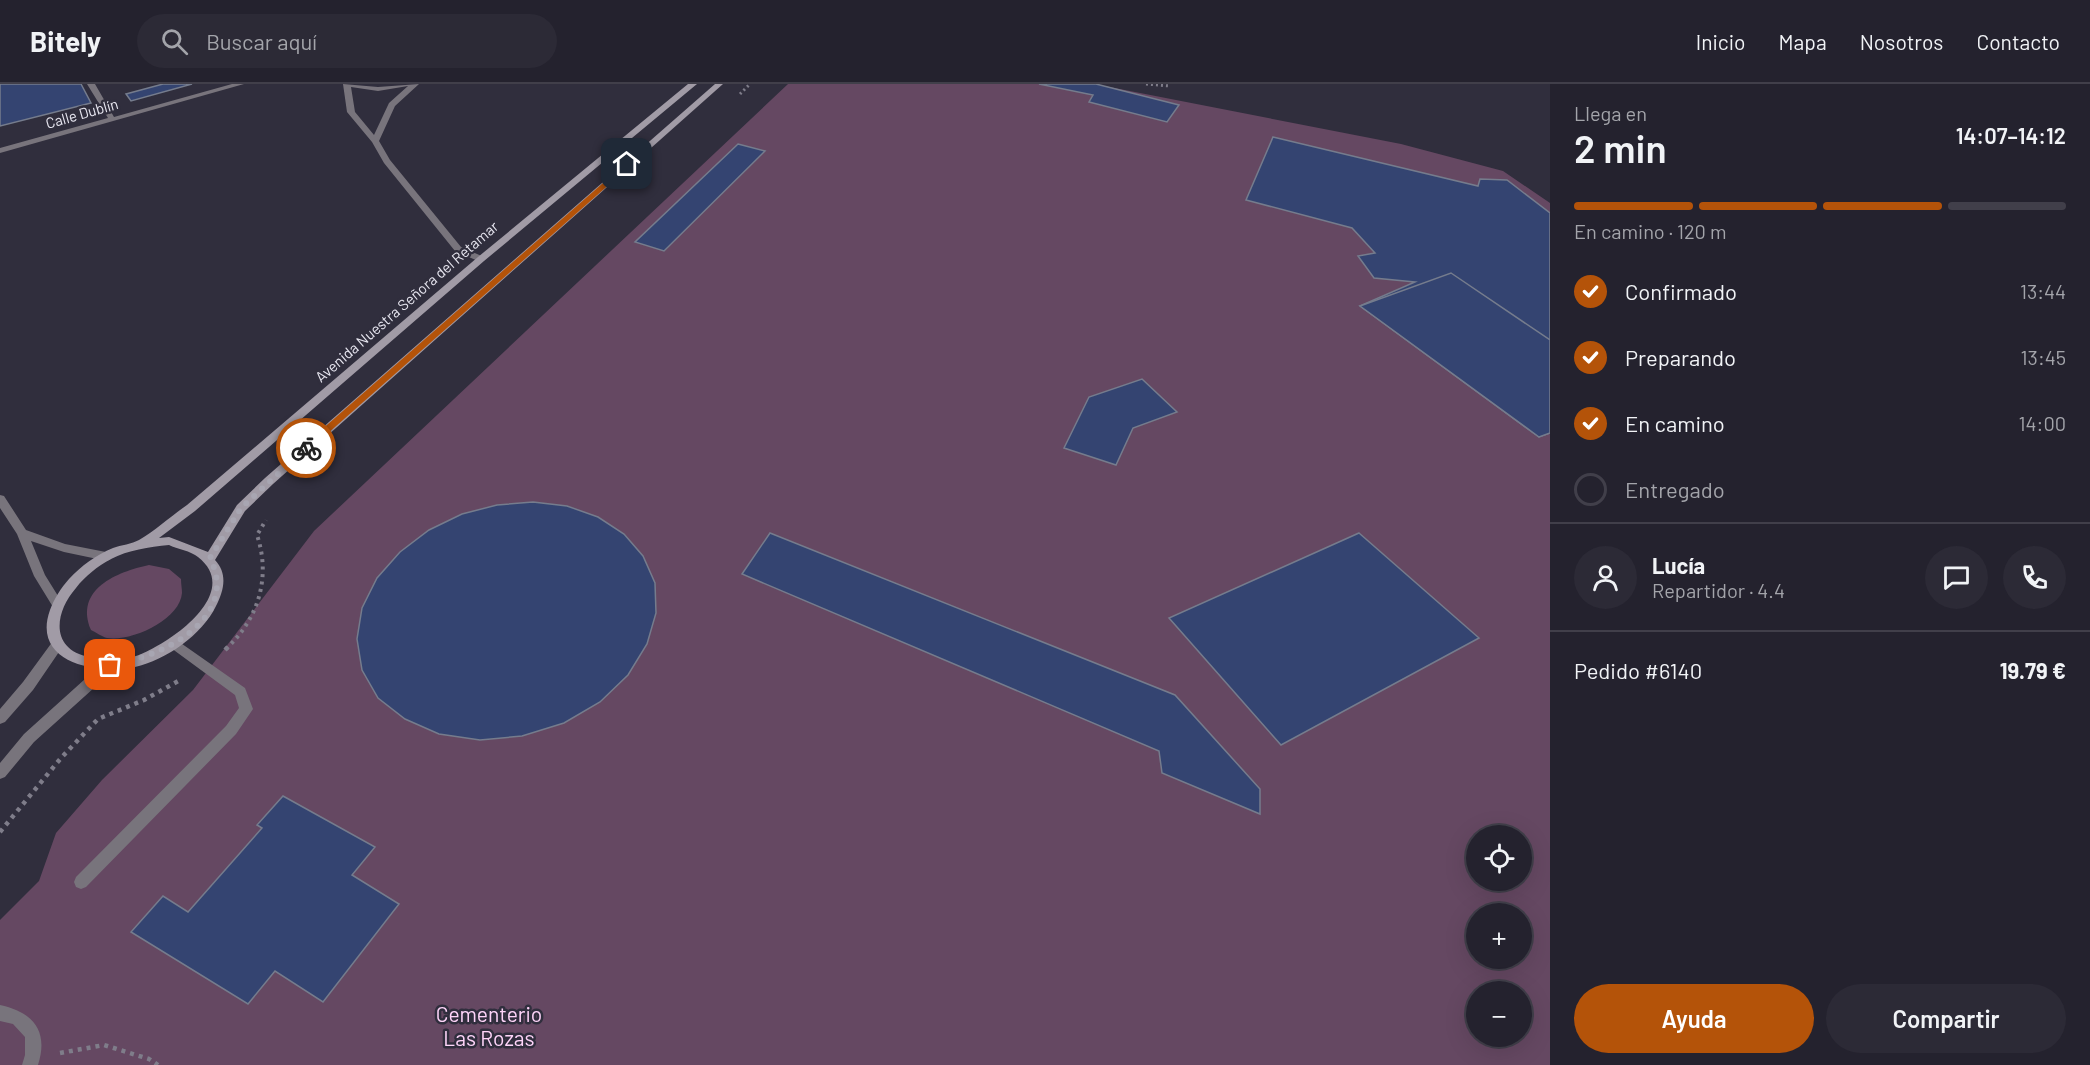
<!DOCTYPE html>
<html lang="es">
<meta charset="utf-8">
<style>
:root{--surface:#24222e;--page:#2c2a36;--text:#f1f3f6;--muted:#a3a4aa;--line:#413f4a;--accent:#b45309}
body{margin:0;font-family:Barlow,sans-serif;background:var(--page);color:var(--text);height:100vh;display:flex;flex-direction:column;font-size:22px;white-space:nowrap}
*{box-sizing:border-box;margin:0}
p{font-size:20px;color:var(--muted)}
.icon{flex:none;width:33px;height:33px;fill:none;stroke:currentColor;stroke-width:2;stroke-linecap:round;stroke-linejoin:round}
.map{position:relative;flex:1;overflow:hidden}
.drawer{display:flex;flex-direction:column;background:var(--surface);width:540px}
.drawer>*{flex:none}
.fabs{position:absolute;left:1466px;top:741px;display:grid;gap:12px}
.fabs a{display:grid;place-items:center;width:66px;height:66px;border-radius:50%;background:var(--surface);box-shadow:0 6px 24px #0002,0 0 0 2px var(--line);font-size:30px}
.pin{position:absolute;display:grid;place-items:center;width:51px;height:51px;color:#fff;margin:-26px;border-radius:12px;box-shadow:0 3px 9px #0006}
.courier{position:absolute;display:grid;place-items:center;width:60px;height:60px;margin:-30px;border:4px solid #b45309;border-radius:50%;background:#fff;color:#222;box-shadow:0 2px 8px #0007}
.headline em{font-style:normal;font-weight:600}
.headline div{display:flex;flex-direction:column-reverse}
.headline{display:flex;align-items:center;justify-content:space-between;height:102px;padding:0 24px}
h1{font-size:39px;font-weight:600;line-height:45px}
.bar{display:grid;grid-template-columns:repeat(4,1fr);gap:9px 6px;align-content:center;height:72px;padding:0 24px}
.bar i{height:8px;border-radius:4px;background:var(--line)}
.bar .active{background:var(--accent)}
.bar p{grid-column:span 4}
.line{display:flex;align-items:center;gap:15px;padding:0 24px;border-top:2px solid var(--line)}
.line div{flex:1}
.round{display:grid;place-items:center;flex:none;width:63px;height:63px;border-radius:32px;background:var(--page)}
ol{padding:0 24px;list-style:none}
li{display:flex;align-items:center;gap:18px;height:66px}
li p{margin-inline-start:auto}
li .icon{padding:6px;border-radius:50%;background:var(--accent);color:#fff;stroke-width:4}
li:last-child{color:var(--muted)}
li i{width:33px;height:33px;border:3px solid var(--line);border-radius:50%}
.button{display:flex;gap:12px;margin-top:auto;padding:12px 24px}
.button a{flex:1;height:69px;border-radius:36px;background:var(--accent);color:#fff;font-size:24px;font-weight:600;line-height:69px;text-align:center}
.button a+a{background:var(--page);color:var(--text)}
header{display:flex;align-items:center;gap:36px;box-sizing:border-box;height:84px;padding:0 30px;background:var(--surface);border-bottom:2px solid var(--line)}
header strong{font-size:28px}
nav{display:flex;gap:33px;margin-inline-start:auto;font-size:21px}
.search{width:420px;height:54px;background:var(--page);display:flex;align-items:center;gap:15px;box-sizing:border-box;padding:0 21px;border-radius:33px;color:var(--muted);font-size:22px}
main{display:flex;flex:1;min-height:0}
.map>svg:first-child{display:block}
</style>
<header>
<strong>Bitely</strong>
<div class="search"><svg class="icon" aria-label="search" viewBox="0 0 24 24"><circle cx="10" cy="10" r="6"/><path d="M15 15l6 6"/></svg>Buscar aquí</div>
<nav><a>Inicio</a><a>Mapa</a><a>Nosotros</a><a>Contacto</a></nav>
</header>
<main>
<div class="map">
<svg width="1550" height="981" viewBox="0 0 1550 981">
<rect width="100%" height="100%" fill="#302e3d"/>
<!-- green -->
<g fill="#654862" fill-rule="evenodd">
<path d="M788 0H1094L1401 60 1503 87 1550 119V981H0V836L39 797 56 749 102 696 193 606 314 447ZM1476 752H1521V796H1476ZM1476 830H1521V874H1476ZM1476 908H1521V952H1476Z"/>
<path d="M149 481 169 485 181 495C181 500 182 505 182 509 180 536 131 558 107 554 102 553 96 548 91 546 74 505 117 488 149 481Z"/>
</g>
<!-- building -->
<g fill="#344471" stroke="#757c8d" stroke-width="1.5">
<path d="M0 0H81L91 19 0 42Z"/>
<path d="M163 0H192L131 17 126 10Z"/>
<path d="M1039 0H1096L1179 21 1167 38 1089 18 1093 11Z"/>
<path d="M1273 53 1478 102 1480 95 1507 96 1550 129V349L1539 353 1360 222 1415 198 1374 194 1358 172 1375 169 1352 144 1246 116Z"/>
<path d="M738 60 765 67 664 167 635 158Z"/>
<path d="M1451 189 1550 256V349L1539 353 1360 222Z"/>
<path d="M1142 295 1177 328 1133 344 1116 381 1064 364 1089 313Z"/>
<path d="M533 418 567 422 598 433 624 450 643 472 655 499 656 529 647 560 628 591 600 618 564 639 522 652 480 656 439 650 405 635 378 614 362 586 357 555 362 524 377 494 400 468 429 446 462 430 497 421Z"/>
<path d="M770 449 1175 611 1260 705V730L1162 689 1159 667 742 490Z"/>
<path d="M1359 449 1479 554 1281 661 1169 534Z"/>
<path d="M283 712 375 763 352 791 399 820 323 918 275 887 248 920 131 848 163 812 188 828 262 744 257 741Z"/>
</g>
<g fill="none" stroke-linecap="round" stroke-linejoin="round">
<!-- path-far2 -->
<g stroke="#7f7d8a" stroke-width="3" stroke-dasharray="2 3" stroke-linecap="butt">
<path d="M1146 0 1170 2"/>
<path d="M740 10 750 0"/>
</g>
<!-- path-far1 -->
<path stroke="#7f7d8a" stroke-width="4" stroke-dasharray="3 4.5" stroke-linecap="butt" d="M226 565C259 534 271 493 257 451L266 436"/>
<!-- path -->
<g stroke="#7f7d8a" stroke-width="4.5" stroke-dasharray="4 5" stroke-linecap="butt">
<path d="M225 566 228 563"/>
<path d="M0 748 61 674 98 635 144 616 182 595"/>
<path d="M60 969 104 961 149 975 158 981"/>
</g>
<!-- lane -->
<g fill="#78747c" fill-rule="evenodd">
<path d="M175 555 245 604 253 625 236 650 86 803 81 805 76 803 74 798 76 793 226 642 239 624 235 611 171 564 169 560 171 556Z"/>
<path d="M0 921C33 928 49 947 38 981H22L25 971V953L13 940 0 937Z"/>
</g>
<!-- street -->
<g fill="#78747c" fill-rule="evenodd">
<path d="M87 0H95L114 33 232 0H244L0 69V64L108 34Z"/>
<path d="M343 0 378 3 419 0 395 22 379 57 390 76 461 163 484 173V177H478L455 167 384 79 372 58 347 28ZM408 2 389 19 374 51 355 28 351 3 378 7Z"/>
<path d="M0 411 4 412 26 446 65 460 111 469 113 472 111 475 107 477 64 468 31 457 45 491 63 520 61 523H53L34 492 17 450 0 424Z"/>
<path d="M57 556 61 557 63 561 61 565 33 606 5 638 0 640V625L23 598 53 557Z"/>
<path d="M110 576 115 577 116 581 115 585 34 658 5 693 0 695V679L24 650 105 577Z"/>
</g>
<!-- secondary -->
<path fill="#a19ba6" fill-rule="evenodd" d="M688 0H697L484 177 195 427 159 454 169 453 208 468 237 421 265 394 715 0H723L273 400 245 427 215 476C228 490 224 506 216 522 202 551 166 576 135 583 97 591 31 579 50 526 54 515 61 504 69 495 81 482 96 471 113 464 121 461 132 460 139 456 156 446 171 432 187 421L478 173ZM169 461C177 465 191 467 198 473 244 509 168 561 136 572 121 576 105 575 90 573 50 566 54 529 76 504 85 492 98 482 111 475 128 466 149 463 169 461Z"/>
</g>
<!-- route -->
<path fill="#b45309" d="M627 78 630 82 309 366H303V362Z"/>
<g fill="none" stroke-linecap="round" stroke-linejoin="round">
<!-- done -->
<path stroke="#a8a6b2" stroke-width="6" stroke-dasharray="0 10.8" d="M110 581C160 574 241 536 210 474L241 424 306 364"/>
</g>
<g text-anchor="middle" stroke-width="5" stroke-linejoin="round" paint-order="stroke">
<!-- far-street labels -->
<g font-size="15" fill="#e8e7f1" stroke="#302e3d">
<text transform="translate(82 30) rotate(-16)" y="5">Calle Dublín</text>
<text transform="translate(407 218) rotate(-41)" y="5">Avenida Nuestra Señora del Retamar</text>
</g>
<!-- near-park labels -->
<g font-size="21" fill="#fed4f9" stroke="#302e3d">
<text x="489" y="938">Cementerio<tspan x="489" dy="24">Las Rozas</tspan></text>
</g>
</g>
</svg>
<div class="fabs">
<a><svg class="icon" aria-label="locate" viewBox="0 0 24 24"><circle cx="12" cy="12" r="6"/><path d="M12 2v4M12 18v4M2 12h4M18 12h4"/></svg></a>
<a>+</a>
<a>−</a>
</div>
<div class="pin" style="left:110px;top:581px;background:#ea580c"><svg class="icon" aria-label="bag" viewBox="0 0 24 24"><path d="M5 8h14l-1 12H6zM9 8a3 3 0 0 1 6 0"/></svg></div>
<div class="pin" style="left:627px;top:80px;background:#1f2937"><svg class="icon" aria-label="home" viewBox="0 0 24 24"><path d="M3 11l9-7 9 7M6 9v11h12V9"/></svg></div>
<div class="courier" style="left:306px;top:364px"><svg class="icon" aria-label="bike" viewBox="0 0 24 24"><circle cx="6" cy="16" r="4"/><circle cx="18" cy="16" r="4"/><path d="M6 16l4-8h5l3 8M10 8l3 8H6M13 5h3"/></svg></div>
</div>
<section class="drawer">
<div class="headline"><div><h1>2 min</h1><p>Llega en</p></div><em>14:07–14:12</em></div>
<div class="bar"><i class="active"></i><i class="active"></i><i class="active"></i><i></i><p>En camino · 120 m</p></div>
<ol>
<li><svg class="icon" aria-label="check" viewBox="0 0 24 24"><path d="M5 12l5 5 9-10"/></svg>Confirmado<p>13:44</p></li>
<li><svg class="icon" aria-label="check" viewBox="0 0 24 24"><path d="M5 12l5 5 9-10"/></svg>Preparando<p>13:45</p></li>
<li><svg class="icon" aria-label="check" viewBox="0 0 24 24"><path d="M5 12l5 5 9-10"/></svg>En camino<p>14:00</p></li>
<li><i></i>Entregado</li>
</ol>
<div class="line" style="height:108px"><a class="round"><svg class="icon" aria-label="person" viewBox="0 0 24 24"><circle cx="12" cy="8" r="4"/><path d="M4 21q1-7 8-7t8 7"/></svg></a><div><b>Lucía</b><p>Repartidor · 4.4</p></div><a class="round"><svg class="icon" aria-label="chat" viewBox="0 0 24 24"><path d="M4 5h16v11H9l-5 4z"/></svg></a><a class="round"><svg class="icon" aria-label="phone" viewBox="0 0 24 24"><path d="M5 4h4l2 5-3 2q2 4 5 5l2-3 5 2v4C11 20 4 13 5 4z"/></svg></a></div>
<div class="line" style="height:78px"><div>Pedido #6140</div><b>19.79 €</b></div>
<div class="button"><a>Ayuda</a><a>Compartir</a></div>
</section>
</main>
